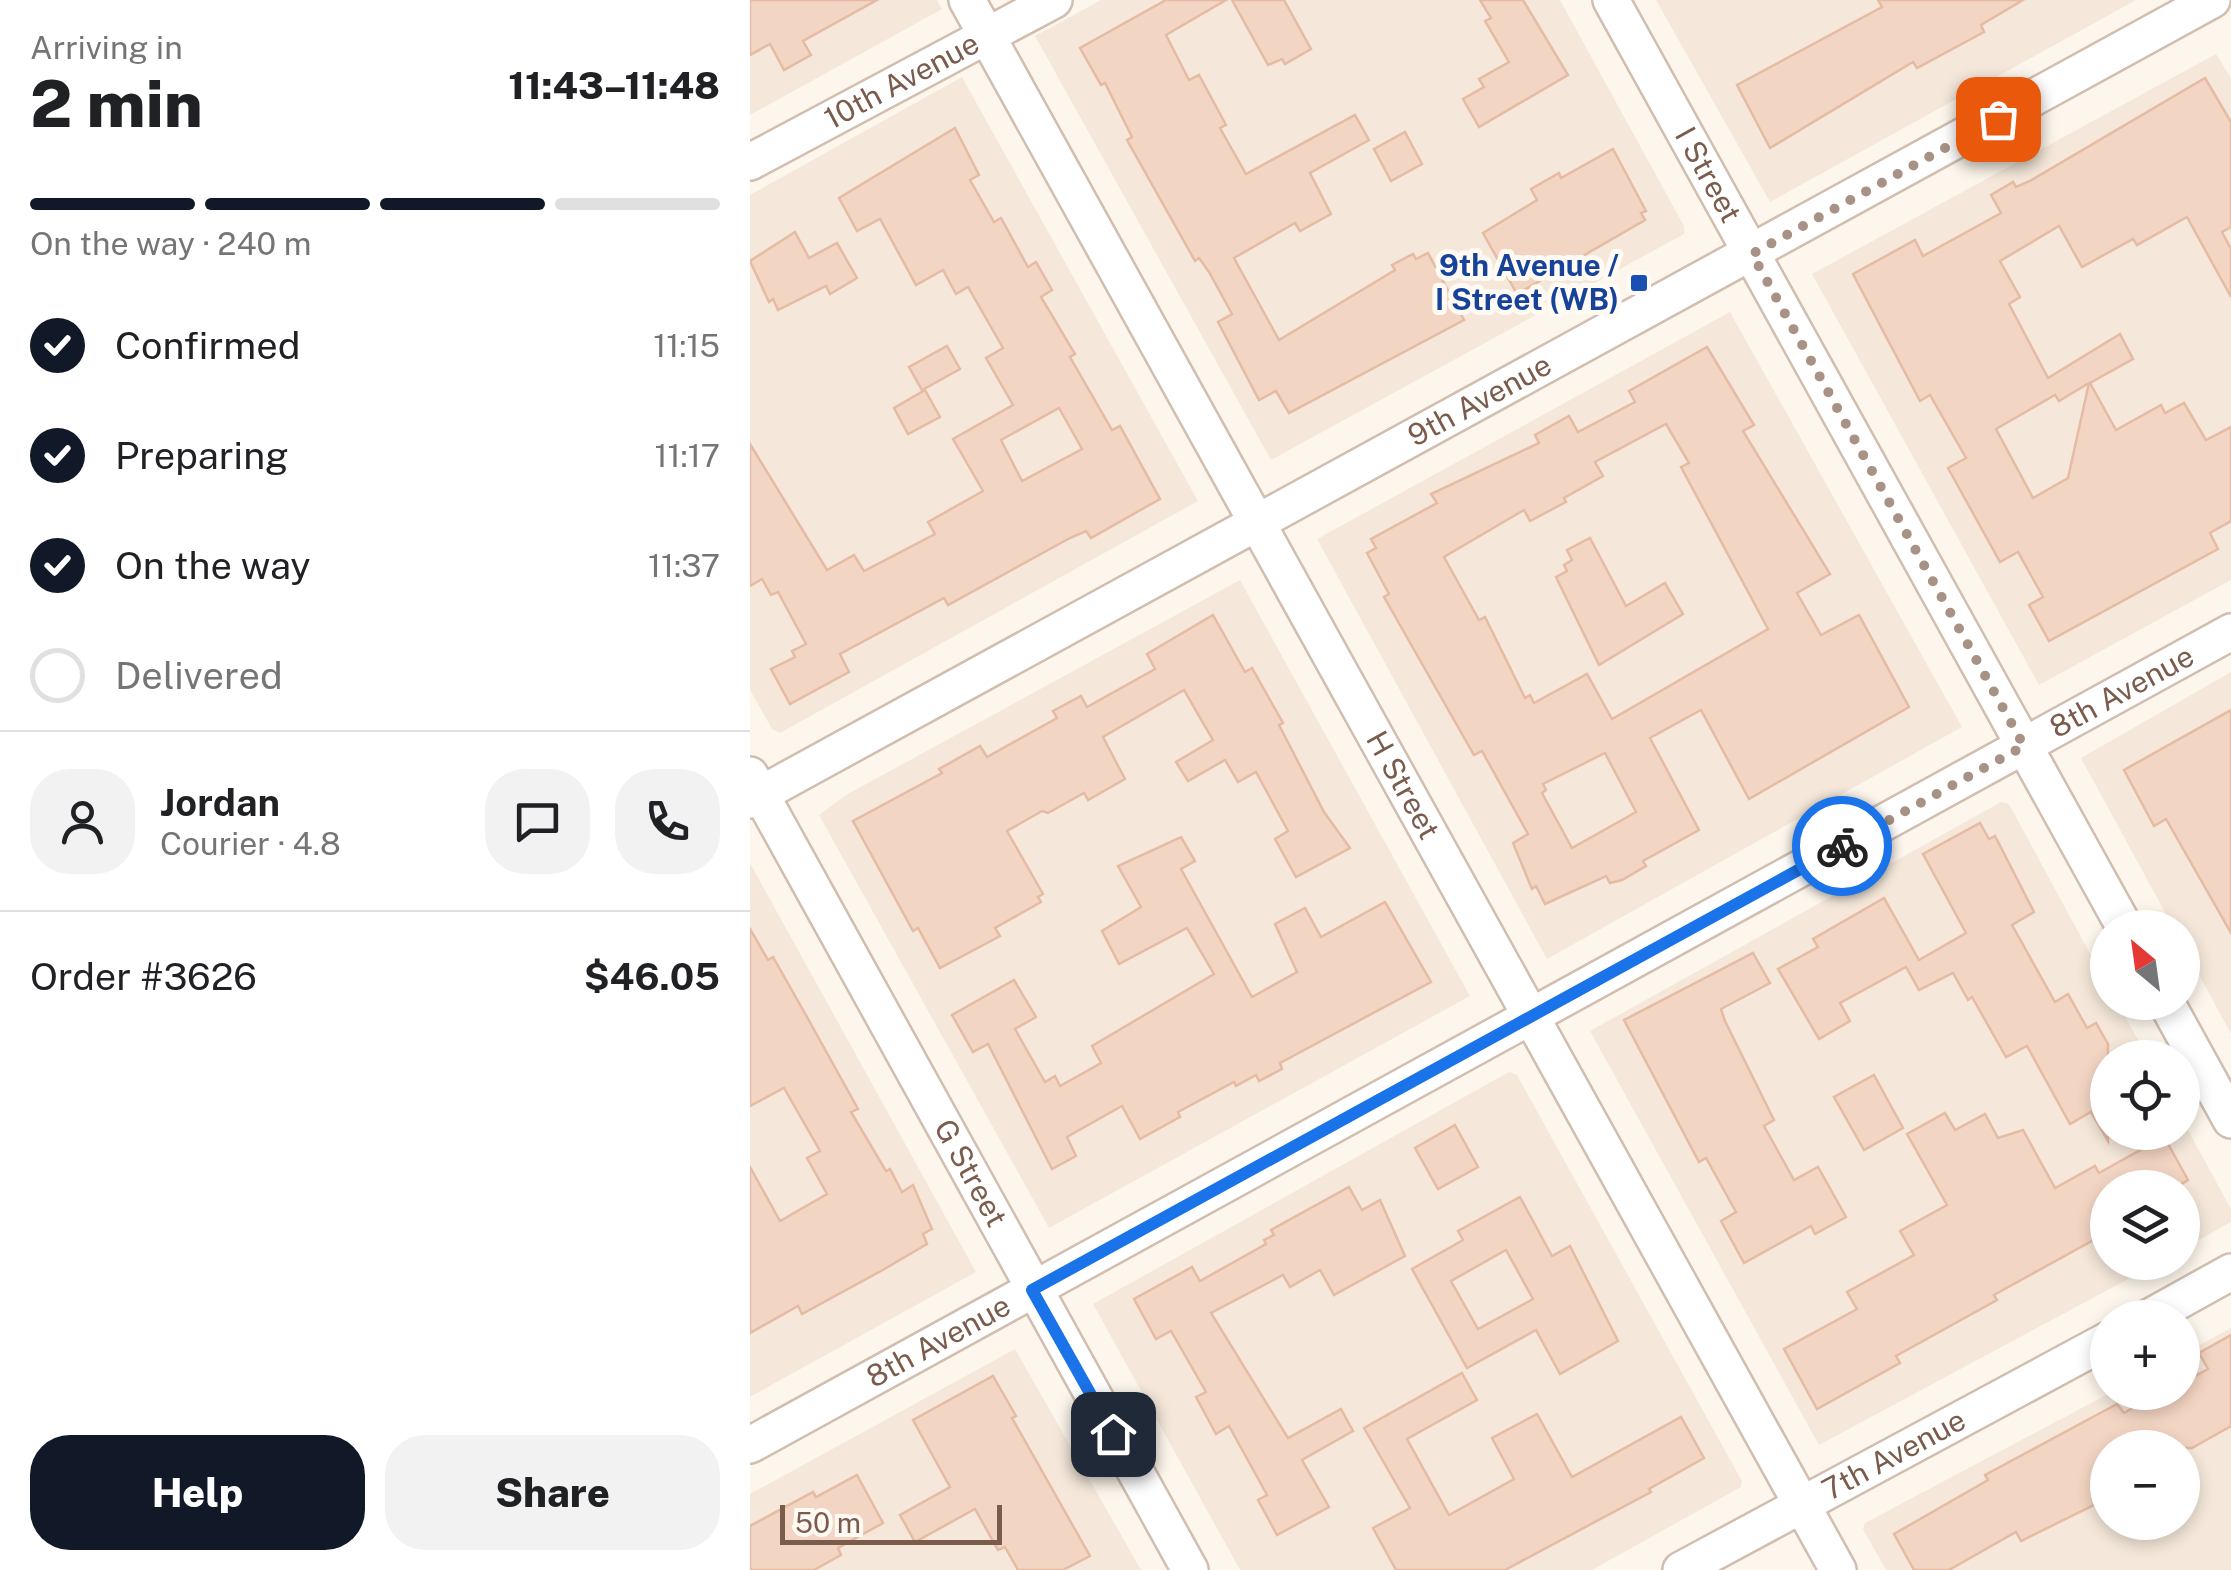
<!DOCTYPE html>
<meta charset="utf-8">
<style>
:root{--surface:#fff;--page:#f2f2f2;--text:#202124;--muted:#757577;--line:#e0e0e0;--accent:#111827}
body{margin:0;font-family:"Public Sans",sans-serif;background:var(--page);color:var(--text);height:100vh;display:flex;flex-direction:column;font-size:38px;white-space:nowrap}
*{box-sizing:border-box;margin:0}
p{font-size:32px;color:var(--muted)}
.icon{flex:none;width:55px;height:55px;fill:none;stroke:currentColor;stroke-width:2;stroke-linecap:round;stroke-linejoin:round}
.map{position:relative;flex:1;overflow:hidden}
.side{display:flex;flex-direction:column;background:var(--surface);width:750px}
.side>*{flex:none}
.needle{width:65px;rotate:331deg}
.tools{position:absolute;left:1340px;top:910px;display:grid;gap:20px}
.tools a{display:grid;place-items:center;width:110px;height:110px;border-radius:50%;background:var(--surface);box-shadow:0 5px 15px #0003;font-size:50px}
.scale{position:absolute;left:30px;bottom:25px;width:222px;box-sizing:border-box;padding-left:10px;border:5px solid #7a5c4d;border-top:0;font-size:28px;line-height:35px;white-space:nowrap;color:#7a5c4d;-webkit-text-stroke:8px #fffaf3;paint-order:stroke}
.pin{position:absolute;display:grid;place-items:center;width:85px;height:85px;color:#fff;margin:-42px;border-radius:20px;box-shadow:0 5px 15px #0006}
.courier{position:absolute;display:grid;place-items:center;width:100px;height:100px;margin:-50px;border:8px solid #1a73e8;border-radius:50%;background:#fff;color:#222;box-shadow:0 2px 12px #0007}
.head em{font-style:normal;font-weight:800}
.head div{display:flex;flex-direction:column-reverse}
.head{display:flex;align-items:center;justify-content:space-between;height:170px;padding:0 30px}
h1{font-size:65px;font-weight:800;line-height:75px}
.bar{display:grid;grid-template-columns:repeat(4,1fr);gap:15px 10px;align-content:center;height:120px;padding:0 30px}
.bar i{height:12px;border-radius:8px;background:var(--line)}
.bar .selected{background:var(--accent)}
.bar p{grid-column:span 4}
.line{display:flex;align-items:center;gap:25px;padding:0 30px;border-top:2px solid var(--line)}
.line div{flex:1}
.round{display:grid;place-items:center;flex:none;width:105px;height:105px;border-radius:40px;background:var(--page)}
ol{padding:0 30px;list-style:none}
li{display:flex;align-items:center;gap:30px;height:110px}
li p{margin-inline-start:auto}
li .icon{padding:10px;border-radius:50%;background:var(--accent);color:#fff;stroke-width:4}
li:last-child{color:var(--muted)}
li i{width:55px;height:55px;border:5px solid var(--line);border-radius:50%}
.primary-button{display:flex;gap:20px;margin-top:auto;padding:20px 30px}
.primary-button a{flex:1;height:115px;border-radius:40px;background:var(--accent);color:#fff;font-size:40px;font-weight:800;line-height:115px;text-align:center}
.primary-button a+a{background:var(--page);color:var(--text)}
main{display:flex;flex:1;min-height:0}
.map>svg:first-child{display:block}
</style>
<main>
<section class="side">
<div class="head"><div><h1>2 min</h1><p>Arriving in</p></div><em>11:43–11:48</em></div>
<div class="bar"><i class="selected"></i><i class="selected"></i><i class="selected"></i><i></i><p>On the way · 240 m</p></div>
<ol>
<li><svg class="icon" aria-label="check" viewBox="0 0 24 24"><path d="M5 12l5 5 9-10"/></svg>Confirmed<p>11:15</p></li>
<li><svg class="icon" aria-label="check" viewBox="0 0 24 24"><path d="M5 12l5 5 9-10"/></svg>Preparing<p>11:17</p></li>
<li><svg class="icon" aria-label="check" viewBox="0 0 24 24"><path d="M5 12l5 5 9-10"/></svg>On the way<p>11:37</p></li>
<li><i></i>Delivered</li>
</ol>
<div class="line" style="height:180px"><a class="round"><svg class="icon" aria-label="person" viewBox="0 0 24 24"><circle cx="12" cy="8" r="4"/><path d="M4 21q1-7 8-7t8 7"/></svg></a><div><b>Jordan</b><p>Courier · 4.8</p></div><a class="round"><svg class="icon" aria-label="chat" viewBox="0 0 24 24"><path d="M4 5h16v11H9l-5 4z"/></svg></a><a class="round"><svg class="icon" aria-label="phone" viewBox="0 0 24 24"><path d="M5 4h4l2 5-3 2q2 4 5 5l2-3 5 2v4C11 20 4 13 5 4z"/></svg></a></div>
<div class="line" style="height:130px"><div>Order #3626</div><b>$46.05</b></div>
<div class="primary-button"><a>Help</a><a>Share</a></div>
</section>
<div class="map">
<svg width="1481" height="1570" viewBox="0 0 1481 1570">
<rect width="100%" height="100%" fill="#fdf6ec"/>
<!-- residential -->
<g fill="#f5e8da" fill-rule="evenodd">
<path d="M0 0H187L192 9 0 115Z"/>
<path d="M351 0H810L934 226V234L521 460 285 36Z"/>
<path d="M906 0H1386L1020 202Z"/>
<path d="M1466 54 1481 78V580L1289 685 1062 274Z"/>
<path d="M212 77 448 501 30 733 22 729 0 690V195Z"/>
<path d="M980 312 1212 727 797 959 567 539Z"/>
<path d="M490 580 720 996 299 1228 69 815 96 795Z"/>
<path d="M1481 672V1034L1433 945 1432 928 1423 927 1331 758Z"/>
<path d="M1251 802 1259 804 1357 985 1358 1002 1367 1003 1398 1057 1358 1058V1132H1432L1433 1121 1481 1209V1222L1433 1249 1432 1188H1358V1262L1408 1263 1069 1445 840 1031Z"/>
<path d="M0 863 226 1272 0 1397Z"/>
<path d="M759 1072 767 1075 992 1481 991 1487 842 1570H490L343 1304Z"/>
<path d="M1481 1328V1570H1136L1113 1529 1115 1523 1360 1393 1432 1392 1433 1354ZM1358 1448H1432V1522H1358Z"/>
<path d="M265 1349 391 1570H0V1494Z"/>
</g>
<!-- building -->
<g fill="#f3d5c3" stroke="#e6bba3" stroke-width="2.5" fill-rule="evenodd">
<path d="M0 0H127L53 41 61 55 34 70 20 44 0 55Z"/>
<path d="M416 0H476L416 35 439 80 449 75 476 125 470 128 496 174 605 115 619 140 560 173 581 214 550 231 545 223 484 258 529 340 645 270 642 265 663 254 666 259 678 253 714 320 539 413 526 391 509 400 468 322 482 314 459 272 449 258 445 261 377 140 382 137 355 83 351 85 330 48Z"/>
<path d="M482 0H534L561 49 535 64 532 59 518 65Z"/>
<path d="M730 0H773L818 75 729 127 713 99 734 87 729 79 759 62 735 21 741 18Z"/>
<path d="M1128 0H1273L1231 25 1234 32 1167 68 1163 62 1020 148 987 85 1132 7Z"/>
<path d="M1455 78 1481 122V227L1472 232 1481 249V297L1437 217 1387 245 1383 239 1332 267 1309 226 1250 261 1270 297 1259 304 1298 378 1370 334 1383 359 1340 383 1366 430 1411 405 1415 413 1434 403 1456 440 1481 427V521L1460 533 1468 549 1299 641 1279 605 1293 597 1268 552 1250 562 1198 468 1216 458 1180 395 1170 401 1103 274 1165 240 1173 256 1251 213 1241 195 1263 182 1266 187 1280 181ZM1339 383 1318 478 1283 498 1246 429 1305 395 1309 401Z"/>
<path d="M205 128 229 175 220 180 244 222 251 218 278 267 286 262 302 290 291 297 325 354 320 357 362 430 370 426 410 499 341 538 336 531 320 538 198 605 194 598 90 654 99 672 40 704 21 669 45 657 42 651 56 644 28 592 21 595 12 579 0 586V444L77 570 104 555 114 571 185 534 178 522 233 491 203 439 263 405 236 358 253 348 218 287 206 294 193 270 166 285 130 219 107 231 89 198ZM309 408 332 449 272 481 251 440Z"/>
<path d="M655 132 672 164 641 181 624 149Z"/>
<path d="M863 149 896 211 891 213 895 220 767 294 733 233 787 200 781 189 809 173 811 178Z"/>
<path d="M45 232 59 258 87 243 107 278 80 294 76 286 28 310 23 299 19 302 0 261Z"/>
<path d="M197 346 210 369 172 390 159 367Z"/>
<path d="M957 347 1004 425 993 431 1080 574 1047 593 1071 635 1109 615 1159 707 999 799 951 710 900 738 949 830 893 861 896 866 872 880 860 883 856 876 795 904 786 886 782 889 763 843 778 834 732 751 724 755 634 597 639 594 617 553 626 548 621 539 687 503 681 494 789 443 785 435 819 416 828 432 885 402 879 391ZM916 424 939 463 931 467 1018 629 862 719 837 674 784 703 780 695 775 698 735 617 729 620 694 557 774 510 780 521 816 502 814 498 853 476 845 462ZM855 753 886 812 822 848 792 793 796 790 793 784Z"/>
<path d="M175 390 190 417 158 434 144 408Z"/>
<path d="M840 538 876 606 915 583 933 614 849 665 806 577 817 571 814 565 822 560 817 550Z"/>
<path d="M463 615 495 672 502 668 533 723 529 725 574 812 600 848 546 877 525 839 538 831 506 772 488 782 475 760 438 781 426 762 463 740 434 690 353 737 375 779 338 800 334 793 298 813 292 811 257 831 293 894 288 897 291 902 245 928 250 936 190 968 168 928 163 931 103 821 192 773 189 769 230 746 237 757 307 718 303 711 331 696 337 707 405 669 397 654Z"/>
<path d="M1481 710V933L1416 819 1404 826 1374 770Z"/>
<path d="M1230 823 1239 839 1245 836 1284 912 1262 925 1305 1002 1318 994 1337 1028 1346 1023 1358 1044V1141L1341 1112 1320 1124 1277 1046 1256 1057 1222 997 1218 1000 1203 973 1169 990 1156 967 1090 1003 1100 1021 1069 1039 1028 969 1068 947 1063 939 1134 898 1169 960 1216 933 1173 854Z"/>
<path d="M431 837 445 861 431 869 502 997 547 972 525 924 555 908 571 937 635 902 681 982 530 1063 532 1069 509 1081 506 1075 486 1086 484 1082 428 1112 430 1117 390 1139 372 1106 317 1137 326 1156 302 1169 238 1044 223 1052 202 1015 264 980 286 1017 265 1029 295 1082 305 1076 310 1086 351 1063 342 1046 464 974 437 928 369 964 352 931 391 907 368 866Z"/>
<path d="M0 929 18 960 23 957 57 1017 108 1109 101 1112 136 1171 140 1169 152 1192 163 1185 182 1229 173 1234 177 1244 131 1271 52 1314 48 1306 0 1333V1167L30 1221 77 1194 57 1158 70 1151 34 1088 0 1106Z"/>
<path d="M1003 953 1020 983 971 1009 975 1021 1024 1120 1014 1126 1044 1180 1068 1167 1096 1217 1065 1234 1061 1226 994 1263 971 1221 986 1212 956 1158 949 1162 874 1020Z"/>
<path d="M1124 1075 1153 1128 1114 1150 1084 1097Z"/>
<path d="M1195 1113 1205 1130 1235 1114 1248 1138 1273 1130 1305 1188 1345 1166 1349 1173 1392 1149 1383 1132 1412 1133 1438 1180 1425 1188H1358V1232L1244 1295 1247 1300 1146 1356 1150 1363 1067 1409 1034 1349 1107 1309 1097 1292 1164 1255 1150 1231 1197 1205 1157 1134Z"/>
<path d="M705 1125 728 1167 688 1189 665 1148Z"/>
<path d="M599 1187 612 1210 630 1200 655 1256 584 1295 570 1270 540 1287 533 1275 461 1313 538 1438 591 1409 603 1431 552 1460 579 1507 527 1535 508 1500 517 1495 479 1426 466 1434 446 1397 456 1392 421 1331 406 1339 384 1299 442 1267 450 1281 516 1244 514 1240 524 1235 521 1230Z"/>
<path d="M770 1197 802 1256 820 1246 868 1341 810 1374 786 1330 717 1368 662 1269 713 1240 708 1231ZM756 1250 783 1299 728 1329 701 1281Z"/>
<path d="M1481 1335V1426L1442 1448H1358V1498L1271 1541 1266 1532 1199 1570H1164L1144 1534 1238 1480 1235 1475 1367 1404 1374 1413 1411 1392H1432V1383L1458 1369 1449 1353Z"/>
<path d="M712 1373 727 1400 657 1439 699 1515 764 1479 742 1438 787 1414 822 1477 931 1417 954 1458 899 1489 901 1492 755 1570H646L623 1528 660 1508 614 1428Z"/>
<path d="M243 1376 266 1416 262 1418 340 1556 313 1570H268L255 1547 248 1550 225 1509 165 1542 150 1515 200 1487 163 1420Z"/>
<path d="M107 1475 133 1523 88 1548 91 1555 64 1570H0V1526L63 1492 66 1497Z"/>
</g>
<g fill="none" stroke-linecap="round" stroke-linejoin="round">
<!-- minor casing -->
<g stroke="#d1beb0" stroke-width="40">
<g id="minor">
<path id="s1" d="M217 0 1088 1570"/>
<path id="s2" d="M861 0 1375 928"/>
<path id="s3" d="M0 162 304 0"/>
<path id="s4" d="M0 775 440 1570"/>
<path id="s5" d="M0 800 1462 0"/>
<path d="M1416 1002 1481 1120"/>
<path d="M1398 1318 1481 1272"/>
<path id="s6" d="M0 1445 1481 632"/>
<path id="s7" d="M931 1570 1358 1340"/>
</g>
</g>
<!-- minor -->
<use href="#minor" stroke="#fff" stroke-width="35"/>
</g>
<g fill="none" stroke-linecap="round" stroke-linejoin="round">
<!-- done -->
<path stroke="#a89285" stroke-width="10" stroke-dasharray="0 18" d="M1092 846 1274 746 1002 254 1248 119"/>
<!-- route -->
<path stroke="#1a73e8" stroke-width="12" d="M363 1434 282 1290 1092 846"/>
</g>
<!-- markers -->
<rect fill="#1a4fb4" stroke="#fffaf3" stroke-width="4" x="879" y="273" width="20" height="20" rx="5"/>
<g text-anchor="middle" stroke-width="10" stroke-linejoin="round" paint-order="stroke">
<!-- street labels -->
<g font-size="30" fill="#7a5c4d" stroke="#fffaf3">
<text dy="10" stroke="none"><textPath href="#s3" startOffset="172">10th Avenue</textPath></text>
<text dy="10" stroke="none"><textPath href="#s2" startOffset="200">I Street</textPath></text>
<text dy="10" stroke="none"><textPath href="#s5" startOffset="832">9th Avenue</textPath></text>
<text dy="10" stroke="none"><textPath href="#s6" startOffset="1565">8th Avenue</textPath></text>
<text dy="10" stroke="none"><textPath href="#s1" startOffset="898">H Street</textPath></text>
<text dy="10" stroke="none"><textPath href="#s4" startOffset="455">G Street</textPath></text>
<text dy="10" stroke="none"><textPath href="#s6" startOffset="215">8th Avenue</textPath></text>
<text dy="10" stroke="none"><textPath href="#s7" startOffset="242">7th Avenue</textPath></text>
</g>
<!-- transit labels -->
<g font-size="30" font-weight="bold" fill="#164399" stroke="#fffaf3" text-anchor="end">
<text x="869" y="276">9th Avenue /<tspan x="869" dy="34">I Street (WB)</tspan></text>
</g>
</g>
</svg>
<div class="tools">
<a><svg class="needle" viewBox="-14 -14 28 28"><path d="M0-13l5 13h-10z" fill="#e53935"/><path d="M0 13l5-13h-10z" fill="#757577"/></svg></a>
<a><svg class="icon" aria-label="locate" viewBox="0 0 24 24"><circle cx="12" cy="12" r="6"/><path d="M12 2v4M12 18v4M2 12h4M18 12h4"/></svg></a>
<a><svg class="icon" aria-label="layers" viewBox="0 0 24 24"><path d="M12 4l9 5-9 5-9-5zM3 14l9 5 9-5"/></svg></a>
<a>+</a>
<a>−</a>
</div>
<div class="scale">50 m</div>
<div class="pin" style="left:1248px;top:119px;background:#ea580c"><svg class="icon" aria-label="bag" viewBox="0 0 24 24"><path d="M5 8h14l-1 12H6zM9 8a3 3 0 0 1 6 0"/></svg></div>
<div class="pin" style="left:363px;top:1434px;background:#1f2937"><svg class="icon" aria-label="home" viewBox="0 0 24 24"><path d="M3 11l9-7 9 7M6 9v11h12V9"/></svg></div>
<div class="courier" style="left:1092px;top:846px"><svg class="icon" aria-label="bike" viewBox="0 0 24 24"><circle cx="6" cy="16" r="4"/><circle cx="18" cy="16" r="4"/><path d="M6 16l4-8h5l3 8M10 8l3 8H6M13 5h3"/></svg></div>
</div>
</main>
